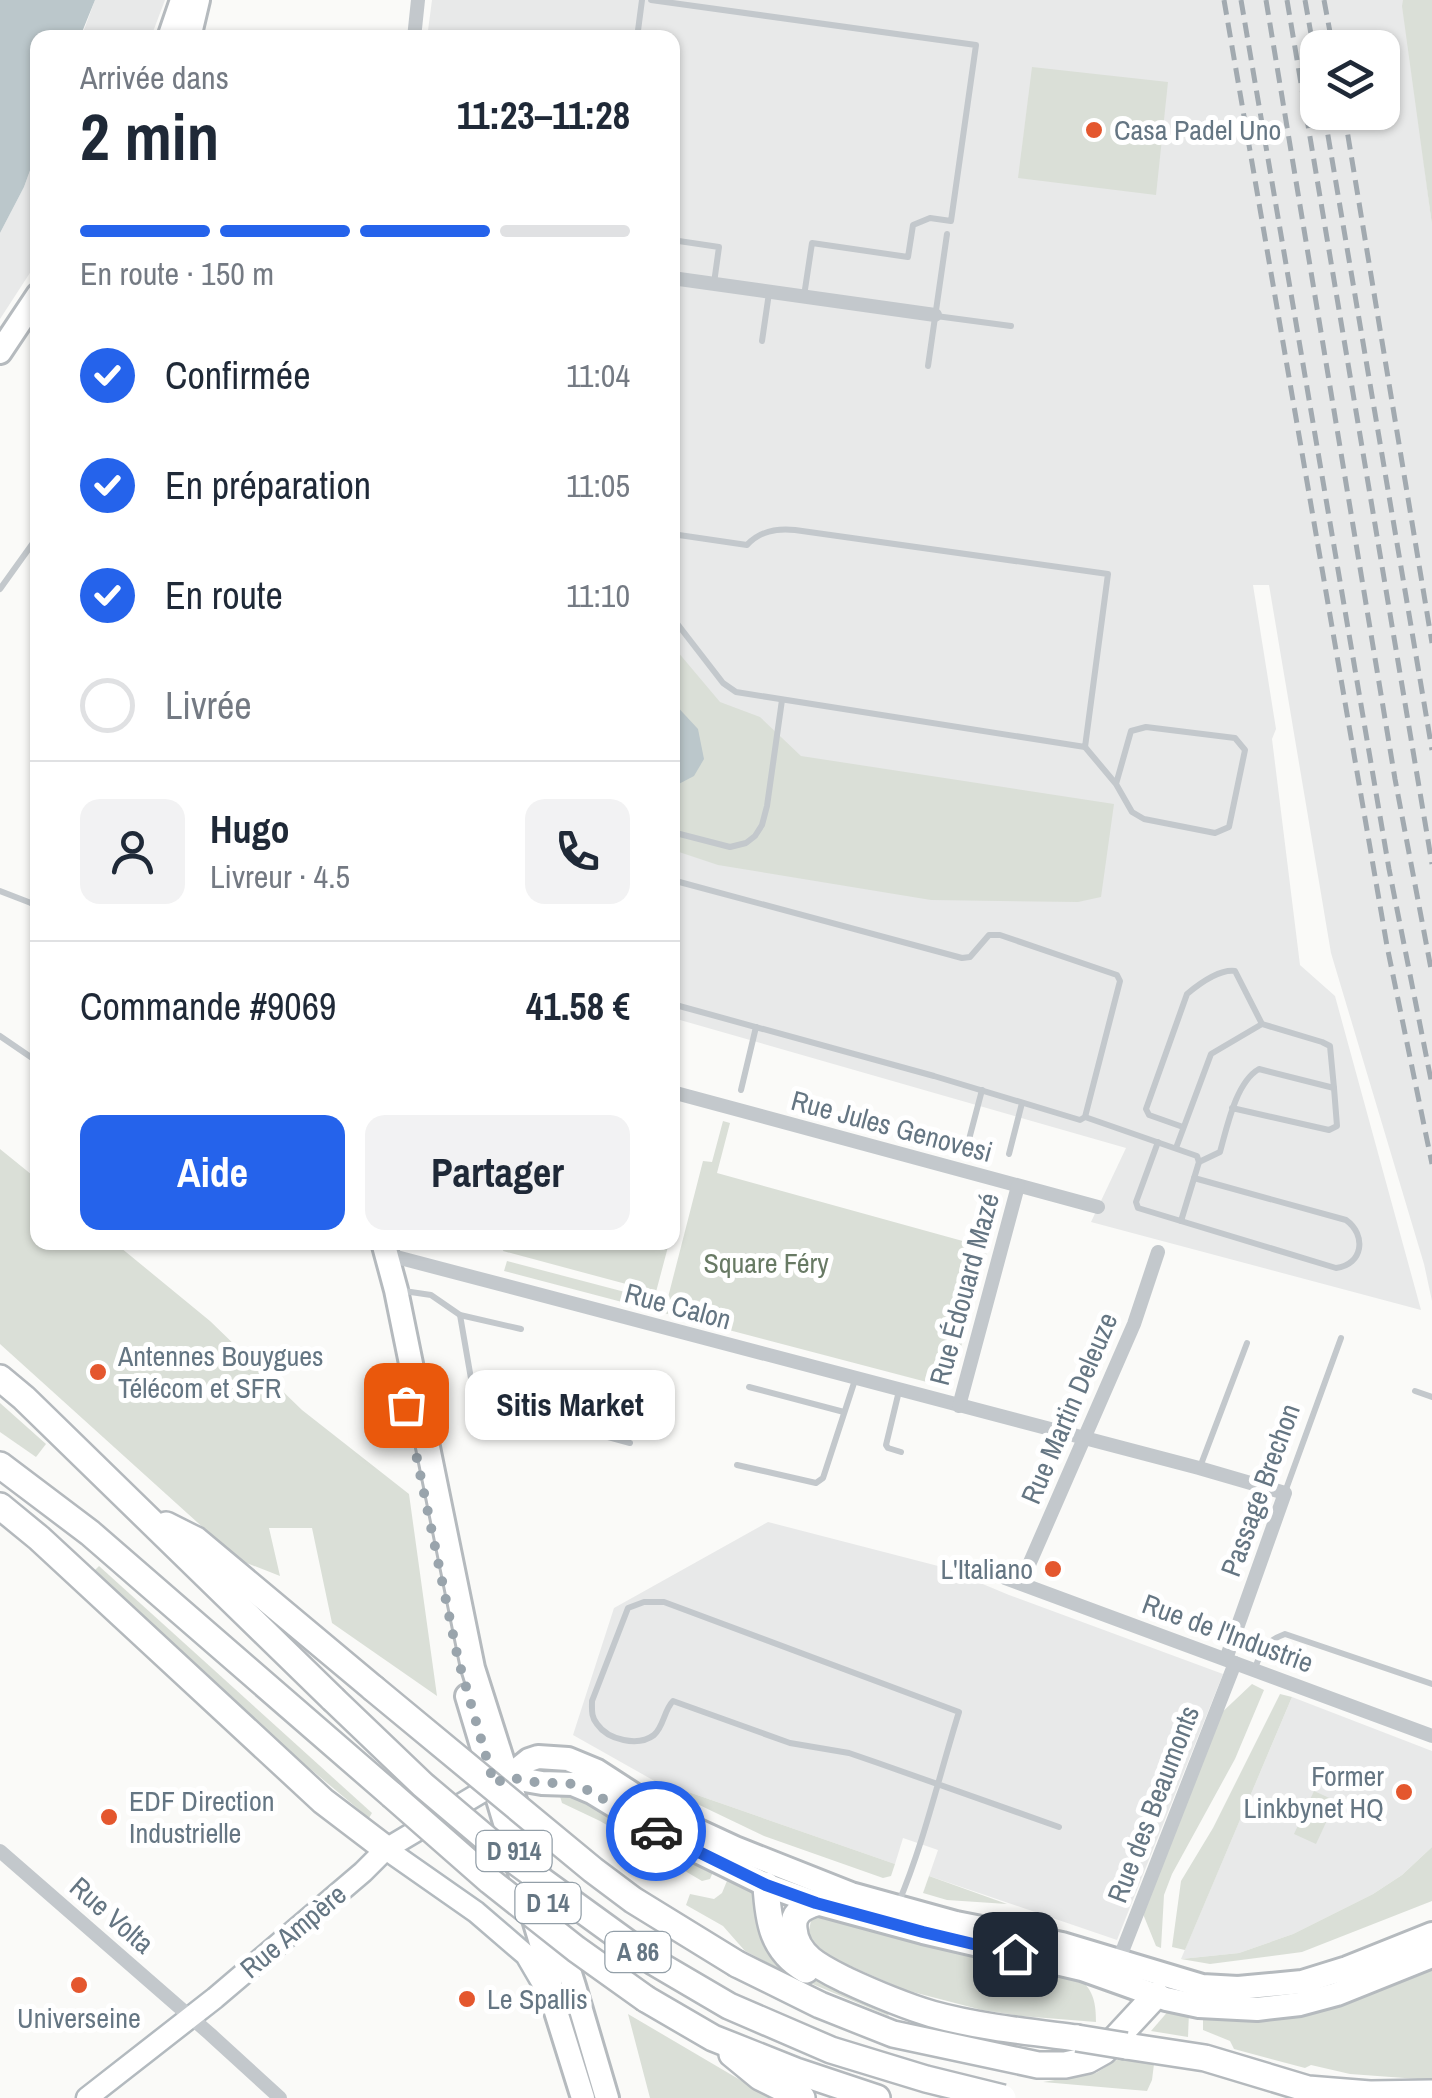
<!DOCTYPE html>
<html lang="fr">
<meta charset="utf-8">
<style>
:root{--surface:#fff;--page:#f2f2f3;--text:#1f2937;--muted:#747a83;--line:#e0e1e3;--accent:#2563eb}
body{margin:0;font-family:"Archivo Narrow",sans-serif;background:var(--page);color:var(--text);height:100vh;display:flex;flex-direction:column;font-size:38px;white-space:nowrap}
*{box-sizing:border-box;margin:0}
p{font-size:32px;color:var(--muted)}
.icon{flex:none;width:55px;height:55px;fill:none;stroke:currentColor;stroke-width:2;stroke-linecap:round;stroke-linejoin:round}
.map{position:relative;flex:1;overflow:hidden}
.details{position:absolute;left:30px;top:30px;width:650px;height:1220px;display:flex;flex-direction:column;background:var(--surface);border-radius:20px;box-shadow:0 2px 8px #0004}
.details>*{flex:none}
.tools{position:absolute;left:1300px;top:30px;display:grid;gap:20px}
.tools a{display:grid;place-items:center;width:100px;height:100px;border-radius:20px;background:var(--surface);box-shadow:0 2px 8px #0004;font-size:50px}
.pin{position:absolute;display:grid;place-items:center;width:85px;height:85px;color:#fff;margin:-42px;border-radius:20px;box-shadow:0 5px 15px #0006}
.courier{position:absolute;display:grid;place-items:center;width:100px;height:100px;margin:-50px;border:8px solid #2563eb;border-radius:50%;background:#fff;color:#222;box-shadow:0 2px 12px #0007}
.bubble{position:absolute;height:70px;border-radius:20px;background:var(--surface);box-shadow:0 2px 8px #0004;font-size:32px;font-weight:700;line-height:70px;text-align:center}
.overview em{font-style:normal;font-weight:700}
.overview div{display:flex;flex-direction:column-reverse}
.overview{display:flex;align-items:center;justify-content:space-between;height:170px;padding:0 50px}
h1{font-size:65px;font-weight:700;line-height:75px}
.bar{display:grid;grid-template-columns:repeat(4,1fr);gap:15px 10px;align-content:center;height:120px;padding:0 50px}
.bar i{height:12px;border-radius:8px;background:var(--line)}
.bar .on{background:var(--accent)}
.bar p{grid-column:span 4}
.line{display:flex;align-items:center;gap:25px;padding:0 50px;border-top:2px solid var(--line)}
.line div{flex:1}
.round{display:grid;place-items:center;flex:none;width:105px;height:105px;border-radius:20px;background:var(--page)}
ol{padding:0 50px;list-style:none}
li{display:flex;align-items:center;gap:30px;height:110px}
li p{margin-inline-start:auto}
li .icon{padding:10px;border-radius:50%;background:var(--accent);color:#fff;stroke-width:4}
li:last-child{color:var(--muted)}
li i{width:55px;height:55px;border:5px solid var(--line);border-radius:50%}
.primary-button{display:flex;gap:20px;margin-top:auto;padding:20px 50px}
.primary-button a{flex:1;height:115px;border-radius:20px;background:var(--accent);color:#fff;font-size:40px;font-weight:700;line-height:115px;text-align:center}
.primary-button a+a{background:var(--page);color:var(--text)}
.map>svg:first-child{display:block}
</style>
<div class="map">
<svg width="1432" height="2098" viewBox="0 0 1432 2098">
<rect width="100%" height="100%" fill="#fafaf8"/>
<!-- built -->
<g fill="#e8e9e9" fill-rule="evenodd">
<path d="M95 0H165L151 37 81 38Z"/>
<path d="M432 0H1403L1432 225V1301L1424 1264 1331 953 1269 585H1253L1276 729 1272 739 1300 965 1335 996 1421 1310 1091 1222 1126 1148 673 1018 672 38H427ZM1318 48H1382V112H1318Z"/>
<path d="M37 151V262L0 319V233L24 187Z"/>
<path d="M768 1522 942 1567 1009 1595 1223 1674 1117 1940 929 1876 938 1850 903 1838 895 1864 651 1779 573 1735 614 1608Z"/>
<path d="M1292 1697 1432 1751V1847L1402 1875 1373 1894 1293 1934 1239 1953 1181 1959Z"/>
</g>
<!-- green -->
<g fill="#dadfd7">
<path d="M1403 0H1432V225L1402 6Z"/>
<path d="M1032 67 1168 82 1156 195 1018 178Z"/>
<path d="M672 645 720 702 760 717 801 756 1114 804 1101 897 1078 902 931 900 718 865 673 850Z"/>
<path d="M723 1121 730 1123 717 1173 988 1248 953 1376 942 1386 664 1313 703 1161 712 1162Z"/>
<path d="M0 1149 37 1179 38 1242 115 1243 210 1321 302 1410 409 1494 437 1696 332 1623 312 1528H269L280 1576 239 1560 0 1344Z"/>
<path d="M505 1243V1242L669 1243 656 1292 503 1251Z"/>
<path d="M507 1261 644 1297 641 1307 504 1271Z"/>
<path d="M0 1403 46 1444 36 1457 0 1432Z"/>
<path d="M99 1566 372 1813 369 1818 278 1742 93 1572Z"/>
<path d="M1252 1684 1264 1690 1235 1759 1172 1874 1164 1895 1161 1948 1156 1946 1141 1909 1216 1718Z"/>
<path d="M1280 1694 1292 1697 1185 1950 1172 1947 1181 1881 1213 1828Z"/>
<path d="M651 1779 895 1864 891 1876 883 1878 764 1836 691 1801Z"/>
<path d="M1314 1791 1336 1801 1316 1844 1294 1834Z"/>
<path d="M559 1793 581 1796 713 1872 710 1879 702 1881 600 1821 562 1803Z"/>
<path d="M1432 1847V1901L1302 1952 1210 1964 1181 1959 1239 1953 1293 1934 1373 1894 1402 1875Z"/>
<path d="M729 1876 758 1889 806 1976 886 2010 889 2016 798 1978 745 1951 723 1926 686 1905 690 1894 714 1899 722 1893Z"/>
<path d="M929 1876 1007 1904 947 1900 923 1893Z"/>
<path d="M835 1915 941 1949 1080 1979C1094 1991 1096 2004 1096 2022L1021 2016 982 2010 905 1990 830 1957 810 1939 809 1930 812 1916Z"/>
<path d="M1432 1964V2080L1350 2074 1311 2065 1305 2068 1234 2049 1230 2041 1203 2030V2014Z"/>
<path d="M1170 2009 1189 2012 1188 2037 1151 2031Z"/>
<path d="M628 2014 759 2091 776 2098H650Z"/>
<path d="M1120 2058 1154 2064 1152 2080 1147 2091 1043 2082 1096 2073Z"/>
</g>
<!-- water -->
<g fill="#bbc7cb">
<path d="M0 0H95L80 37 38 38 37 151 24 187 0 233Z"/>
<path d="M672 701 698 729 704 759 694 776 673 787Z"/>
</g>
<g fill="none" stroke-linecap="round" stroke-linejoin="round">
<!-- secondary casing -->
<g stroke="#b3babf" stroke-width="25">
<g id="secondary">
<path d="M386 1849 476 1912 526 1955 550 1996"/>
<path d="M87 2098 215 1998 363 1872 386 1849 502 1780"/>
</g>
</g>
<!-- primary casing -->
<g stroke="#b5babe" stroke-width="28">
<g id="primary">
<path d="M169 38 182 0"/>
<path d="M189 38 198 0"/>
<path d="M0 352 38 295"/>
<path d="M383 1242 396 1290 473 1668 574 1986 607 2098"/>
<path d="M467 1696 548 1966 553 2002 583 2098"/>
<path d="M508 1777 529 1760 538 1757 568 1759 597 1771 668 1817 735 1848 851 1894 956 1923 1062 1944 1202 1986 1238 1988 1302 1982 1347 1968 1432 1934"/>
<path d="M508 1777 542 1783 573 1784 592 1792 656 1831 766 1885 816 1903 923 1932 1082 1969 1166 1999 1199 2006 1257 2009 1300 2004 1337 1994 1432 1956"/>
</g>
</g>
<!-- motorway casing -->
<g stroke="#b4b9bd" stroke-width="30">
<g id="motorway">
<path d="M0 1378 24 1398 333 1699"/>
<path d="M0 1465 90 1533 392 1795"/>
<path d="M0 1506 39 1538 323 1801 386 1849"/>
<path d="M166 1525 196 1540 373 1688"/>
<path d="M766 1885C768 1921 772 1951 806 1970"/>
<path d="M816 1903C803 1907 792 1913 794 1929 796 1957 824 1969 846 1980 874 1993 902 2005 932 2014 979 2027 1030 2032 1077 2038"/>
<path d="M737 1964 820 2005 893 2034 1038 2065H1065L1088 2060 1104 2051 1156 1995"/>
<path d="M646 1999 713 2038 796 2071 877 2098"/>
<path d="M1126 2046 1205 2058 1308 2089 1370 2094 1432 2093"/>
<path d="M732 2054 760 2077 802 2098"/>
</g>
</g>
<!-- service -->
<g stroke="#c3c8cc" stroke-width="6">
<path d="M651 0 976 45 951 221 930 218 913 225 908 257 812 243 804 296"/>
<path d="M637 38 642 0"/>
<path d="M672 240 719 247 714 283"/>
<path d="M936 316 1011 326"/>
<path d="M762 341 769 293"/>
<path d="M928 366 947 234"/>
<path d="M672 534 747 545C760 531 776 528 795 530L1108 574 1085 747 736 692 723 683 672 617"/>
<path d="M0 589 38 536"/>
<path d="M1085 747 1116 784 1132 812 1144 819 1215 833 1229 827 1245 750 1235 738 1146 727 1131 731 1116 784"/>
<path d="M672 832 730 847 746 843 755 836 762 825 767 806 782 700"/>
<path d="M672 880 962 958 970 957 989 935H1000L1117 975 1120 981 1085 1117 1080 1120 934 1076 672 1004"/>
<path d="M0 891 31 903"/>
<path d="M38 894 31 903 38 907"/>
<path d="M0 1036 38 1062"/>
<path d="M741 1090 756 1027"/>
<path d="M1085 1117 1197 1156 1199 1162 1181 1221"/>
<path d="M1183 1127 1149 1115 1146 1109 1187 994C1199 984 1219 969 1235 971L1262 1024"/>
<path d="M1158 1142 1136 1202 1138 1208 1336 1268C1363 1265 1367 1235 1346 1220L1194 1178"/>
<path d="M967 1147 982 1090"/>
<path d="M1176 1148 1211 1054 1262 1024 1322 1042 1330 1046 1334 1088"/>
<path d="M1009 1154 1022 1103"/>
<path d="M1199 1162 1220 1152C1227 1127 1236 1082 1259 1069L1334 1088 1337 1126 1329 1130 1232 1108"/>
<path d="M404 1291 431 1295 460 1315 521 1329"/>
<path d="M460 1315 474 1396 480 1402 630 1443"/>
<path d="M749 1387 844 1412"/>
<path d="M899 1391 886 1445 888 1448 901 1452"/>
<path d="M1415 1391 1432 1397"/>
<path d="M737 1465 816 1483 823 1478 855 1380"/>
<path d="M1200 1467 1247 1343"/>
<path d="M1285 1492 1341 1338"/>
<path d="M1255 1668C1262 1649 1266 1641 1285 1634L1432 1684"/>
<path d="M898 1904C924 1843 939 1776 959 1712L664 1602H644L628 1608 592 1701C592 1710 591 1717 597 1724 608 1740 638 1747 654 1735 664 1726 664 1710 673 1701L790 1743 849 1753 878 1763 1059 1827"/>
</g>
<!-- minor -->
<g stroke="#c3c8cc" stroke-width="14">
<path d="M414 38 418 0"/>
<path d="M672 278 935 315"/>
<path d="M672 1092 1098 1207"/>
<path d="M385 1254 1199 1468 1285 1493 1226 1659"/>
<path d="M959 1406 1018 1186"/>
<path d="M1005 1578 1432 1736"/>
<path d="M1021 1583 1134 1324 1158 1252"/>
<path d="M0 1851 210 2034 280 2098"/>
<path d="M1118 1962 1235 1663"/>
</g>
<!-- secondary -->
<use href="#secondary" stroke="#fff" stroke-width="20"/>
<!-- primary -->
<use href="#primary" stroke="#fff" stroke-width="22"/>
<!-- motorway -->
<use href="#motorway" stroke="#fff" stroke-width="25"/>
<!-- rail -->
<g stroke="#a2aab0" stroke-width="5" stroke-dasharray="15 8" stroke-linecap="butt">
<path d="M1224 0 1387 946 1432 1164"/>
<path d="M1241 0 1389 869 1432 1085"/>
<path d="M1266 0 1395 779 1432 974"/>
<path d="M1287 0 1432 864"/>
<path d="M1305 0 1318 74"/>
<path d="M1324 0 1333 48"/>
<path d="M1324 112 1432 750"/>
<path d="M1344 112 1432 643"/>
</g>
<!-- motorway-bridge casing -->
<g stroke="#b4b9bd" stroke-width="30" stroke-linecap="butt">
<g id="motorway-bridge">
<path d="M373 1688 593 1870 633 1900 737 1964"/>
<path d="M333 1699 423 1785 501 1851 654 1962 729 2006 831 2050 926 2079 1003 2098"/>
<path d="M392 1795 490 1881 576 1949 646 1999"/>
<path d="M1077 2038 1126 2046"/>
</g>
</g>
<!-- motorway-bridge -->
<use href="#motorway-bridge" stroke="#fff" stroke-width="25"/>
</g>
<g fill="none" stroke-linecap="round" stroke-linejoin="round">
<!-- done -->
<path stroke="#99a4ac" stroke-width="10" stroke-dasharray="0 18" d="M406 1405 458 1659 494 1784 508 1777 534 1782 574 1784 592 1792 656 1831"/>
<!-- route -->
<path stroke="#2563eb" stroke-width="12" d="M656 1831 766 1885 816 1903 923 1932 1015 1954"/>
</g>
<!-- markers -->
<g fill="#e4572e" stroke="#fff" stroke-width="4">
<circle cx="1094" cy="130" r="10"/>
<circle cx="98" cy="1372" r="10"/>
<circle cx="1053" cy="1569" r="10"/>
<circle cx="1404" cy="1792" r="10"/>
<circle cx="109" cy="1817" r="10"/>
<circle cx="79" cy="1985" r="10"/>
<circle cx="467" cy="1999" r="10"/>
</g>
<g text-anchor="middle" stroke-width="10" stroke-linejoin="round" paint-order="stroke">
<!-- shield labels -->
<g fill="#fff" stroke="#939fa8" stroke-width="2.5">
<rect x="476.5" y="1831" width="75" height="40" rx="8"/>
<rect x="515.5" y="1883" width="65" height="40" rx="8"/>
<rect x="605.5" y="1932" width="65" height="40" rx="8"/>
</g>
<g font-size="25" font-weight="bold" fill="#657683">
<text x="514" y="1860">D 914</text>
<text x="548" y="1912">D 14</text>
<text x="638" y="1961">A 86</text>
</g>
<!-- poi labels -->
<g font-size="28" fill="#657683" stroke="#fff" text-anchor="start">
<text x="1114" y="140">Casa Padel Uno</text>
<text x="118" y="1366">Antennes Bouygues<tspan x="118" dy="32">Télécom et SFR</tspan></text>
<text x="1033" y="1579" text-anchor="end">L'Italiano</text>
<text x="1384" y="1786" text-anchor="end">Former<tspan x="1384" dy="32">Linkbynet HQ</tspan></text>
<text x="129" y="1811">EDF Direction<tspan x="129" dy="32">Industrielle</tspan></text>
<text x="487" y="2009">Le Spallis</text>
<text x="79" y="2028" text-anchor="middle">Universeine</text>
</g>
<!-- street labels -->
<g font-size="28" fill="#657683" stroke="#fff">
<text transform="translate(892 1126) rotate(15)" y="10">Rue Jules Genovesi</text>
<text transform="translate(964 1289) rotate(-75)" y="10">Rue Édouard Mazé</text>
<text transform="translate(678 1306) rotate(15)" y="10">Rue Calon</text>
<text transform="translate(1069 1408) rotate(-67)" y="10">Rue Martin Deleuze</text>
<text transform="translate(1260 1490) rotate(-70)" y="10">Passage Brechon</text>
<text transform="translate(1228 1633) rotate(20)" y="10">Rue de l'Industrie</text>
<text transform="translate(1153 1804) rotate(-69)" y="10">Rue des Beaumonts</text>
<text transform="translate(112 1915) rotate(41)" y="10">Rue Volta</text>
<text transform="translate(293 1931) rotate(-40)" y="10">Rue Ampère</text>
</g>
<!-- park labels -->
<g font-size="28" fill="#687a64" stroke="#fff">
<text x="766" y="1273">Square Féry</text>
</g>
</g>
</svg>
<div class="tools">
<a><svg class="icon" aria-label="layers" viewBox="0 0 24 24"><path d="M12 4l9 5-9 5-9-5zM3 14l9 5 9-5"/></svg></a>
</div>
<div class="pin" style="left:406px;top:1405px;background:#ea580c"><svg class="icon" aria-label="bag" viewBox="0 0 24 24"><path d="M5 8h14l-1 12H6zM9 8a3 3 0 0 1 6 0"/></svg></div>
<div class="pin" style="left:1015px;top:1954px;background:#1f2937"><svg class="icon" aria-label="home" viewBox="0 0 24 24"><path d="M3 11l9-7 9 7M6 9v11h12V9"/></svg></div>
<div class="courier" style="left:656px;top:1831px"><svg class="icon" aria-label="car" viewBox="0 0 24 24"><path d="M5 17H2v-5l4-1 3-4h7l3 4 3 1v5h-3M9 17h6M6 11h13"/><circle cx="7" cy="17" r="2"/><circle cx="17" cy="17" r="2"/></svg></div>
<div class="bubble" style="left:465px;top:1370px;width:210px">Sitis Market</div>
<section class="details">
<div class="overview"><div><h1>2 min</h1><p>Arrivée dans</p></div><em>11:23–11:28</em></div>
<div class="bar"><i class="on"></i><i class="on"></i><i class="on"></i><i></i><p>En route · 150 m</p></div>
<ol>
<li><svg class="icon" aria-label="check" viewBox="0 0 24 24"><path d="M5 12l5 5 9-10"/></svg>Confirmée<p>11:04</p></li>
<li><svg class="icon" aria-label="check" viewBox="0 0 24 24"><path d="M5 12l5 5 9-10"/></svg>En préparation<p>11:05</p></li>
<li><svg class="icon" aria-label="check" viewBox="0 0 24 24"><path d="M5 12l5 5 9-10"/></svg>En route<p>11:10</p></li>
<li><i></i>Livrée</li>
</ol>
<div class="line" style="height:180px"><a class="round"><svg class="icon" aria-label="person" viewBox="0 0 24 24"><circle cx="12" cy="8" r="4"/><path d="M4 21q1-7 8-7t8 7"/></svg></a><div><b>Hugo</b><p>Livreur · 4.5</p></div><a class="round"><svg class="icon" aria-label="phone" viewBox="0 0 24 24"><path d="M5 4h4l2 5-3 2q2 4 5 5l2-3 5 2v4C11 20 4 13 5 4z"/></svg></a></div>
<div class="line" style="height:130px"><div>Commande #9069</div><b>41.58 €</b></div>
<div class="primary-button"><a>Aide</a><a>Partager</a></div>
</section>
</div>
